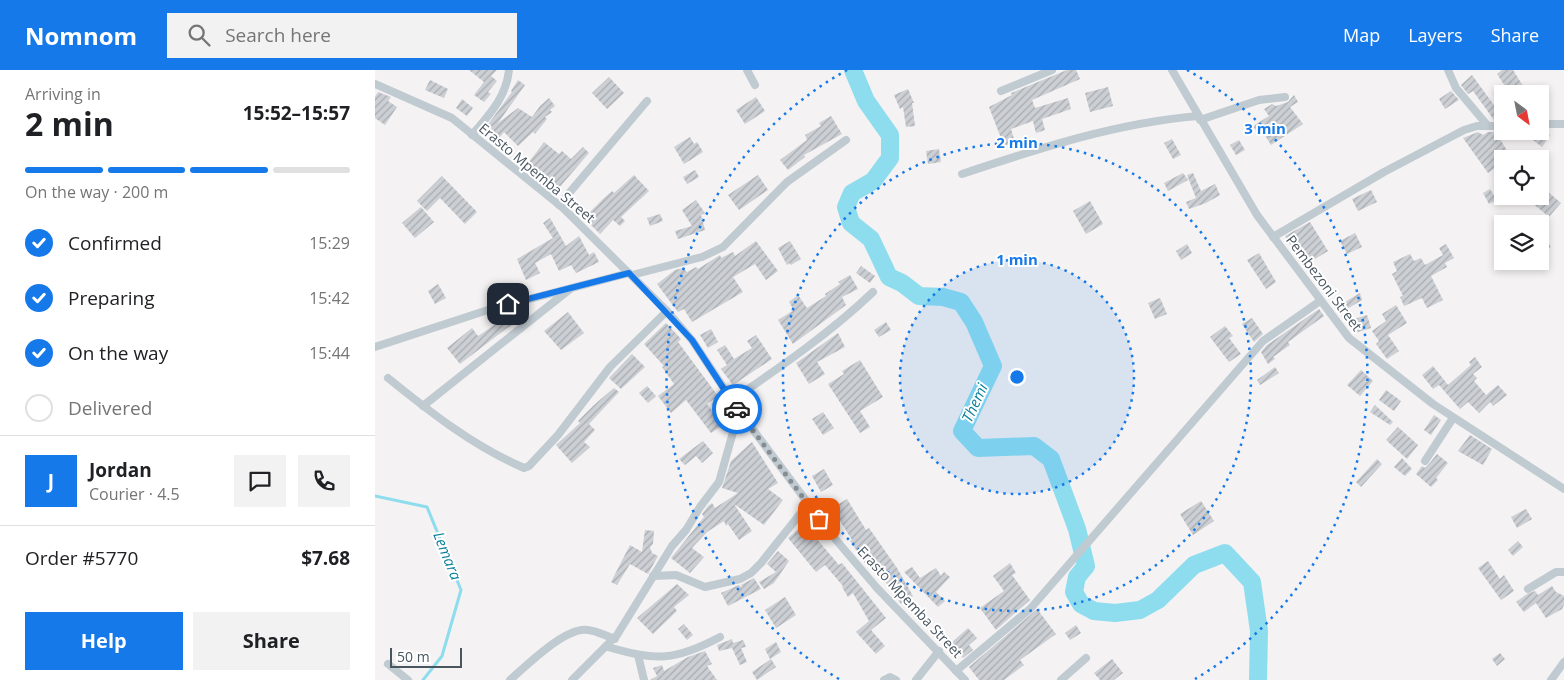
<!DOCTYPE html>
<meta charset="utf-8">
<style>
:root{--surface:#fff;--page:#f2f2f2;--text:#202124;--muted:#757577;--line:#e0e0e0;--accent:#1679ea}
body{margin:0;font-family:"Open Sans",sans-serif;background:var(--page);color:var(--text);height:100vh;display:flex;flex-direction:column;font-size:19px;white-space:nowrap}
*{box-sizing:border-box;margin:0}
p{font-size:16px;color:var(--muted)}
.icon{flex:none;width:28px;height:28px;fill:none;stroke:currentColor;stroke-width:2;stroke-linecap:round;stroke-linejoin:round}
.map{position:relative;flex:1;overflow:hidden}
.sheet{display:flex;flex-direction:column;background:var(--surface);width:375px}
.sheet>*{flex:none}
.needle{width:32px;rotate:148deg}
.tools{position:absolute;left:1119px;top:15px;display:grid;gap:10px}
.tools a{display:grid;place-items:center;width:55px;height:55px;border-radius:0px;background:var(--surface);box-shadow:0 2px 8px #0003;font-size:25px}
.scale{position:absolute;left:15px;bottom:12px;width:72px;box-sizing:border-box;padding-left:5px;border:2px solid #495660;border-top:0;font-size:14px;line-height:18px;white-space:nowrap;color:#495660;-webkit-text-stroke:4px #fff;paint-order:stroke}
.pin{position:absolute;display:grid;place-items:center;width:42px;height:42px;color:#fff;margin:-21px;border-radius:10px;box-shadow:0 2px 8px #0006}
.courier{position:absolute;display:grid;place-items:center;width:50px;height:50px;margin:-25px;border:4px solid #1679ea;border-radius:50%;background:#fff;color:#222;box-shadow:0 1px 6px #0007}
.headline em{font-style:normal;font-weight:700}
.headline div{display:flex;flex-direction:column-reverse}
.headline{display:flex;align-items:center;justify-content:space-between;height:85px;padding:0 25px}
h1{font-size:32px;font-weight:700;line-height:38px}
.bar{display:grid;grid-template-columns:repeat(4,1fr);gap:8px 5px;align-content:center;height:60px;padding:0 25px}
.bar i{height:6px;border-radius:4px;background:var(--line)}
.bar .on{background:var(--accent)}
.bar p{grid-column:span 4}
.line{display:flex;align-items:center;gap:12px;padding:0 25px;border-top:1px solid var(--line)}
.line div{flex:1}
.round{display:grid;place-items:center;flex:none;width:52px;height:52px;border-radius:0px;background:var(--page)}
ol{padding:0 25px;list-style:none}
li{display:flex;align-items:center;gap:15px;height:55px}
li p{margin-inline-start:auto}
li .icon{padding:5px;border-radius:50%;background:var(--accent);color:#fff;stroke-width:4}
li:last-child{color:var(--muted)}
li i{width:28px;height:28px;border:2px solid var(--line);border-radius:50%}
.button{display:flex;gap:10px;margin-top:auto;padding:10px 25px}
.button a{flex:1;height:58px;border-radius:0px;background:var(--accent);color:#fff;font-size:20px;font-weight:700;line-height:58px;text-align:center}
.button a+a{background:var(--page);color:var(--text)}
header{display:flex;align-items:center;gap:30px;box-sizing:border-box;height:70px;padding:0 25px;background:var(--accent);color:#fff}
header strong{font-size:24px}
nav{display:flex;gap:28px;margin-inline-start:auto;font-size:18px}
.search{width:350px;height:45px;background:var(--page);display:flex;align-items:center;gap:12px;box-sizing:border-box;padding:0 18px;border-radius:0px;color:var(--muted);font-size:19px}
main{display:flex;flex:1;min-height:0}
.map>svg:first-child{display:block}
</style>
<header>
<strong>Nomnom</strong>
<div class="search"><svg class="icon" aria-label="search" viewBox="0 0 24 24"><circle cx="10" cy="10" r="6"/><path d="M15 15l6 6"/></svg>Search here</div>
<nav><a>Map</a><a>Layers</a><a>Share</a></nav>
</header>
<main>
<section class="sheet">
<div class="headline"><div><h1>2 min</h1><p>Arriving in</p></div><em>15:52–15:57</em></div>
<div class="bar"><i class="on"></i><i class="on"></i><i class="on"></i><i></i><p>On the way · 200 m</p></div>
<ol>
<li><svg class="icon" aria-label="check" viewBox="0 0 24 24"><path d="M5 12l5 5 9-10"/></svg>Confirmed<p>15:29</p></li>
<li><svg class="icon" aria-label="check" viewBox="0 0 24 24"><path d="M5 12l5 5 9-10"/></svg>Preparing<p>15:42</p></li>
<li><svg class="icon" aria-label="check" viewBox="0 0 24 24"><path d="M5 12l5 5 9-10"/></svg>On the way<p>15:44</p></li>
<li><i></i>Delivered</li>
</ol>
<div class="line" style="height:90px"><b class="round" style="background:var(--accent);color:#fff">J</b><div><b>Jordan</b><p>Courier · 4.5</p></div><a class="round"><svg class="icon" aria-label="chat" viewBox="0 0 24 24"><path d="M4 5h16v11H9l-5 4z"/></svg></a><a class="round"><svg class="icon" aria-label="phone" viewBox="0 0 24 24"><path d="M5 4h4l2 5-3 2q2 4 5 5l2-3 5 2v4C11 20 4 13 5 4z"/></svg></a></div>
<div class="line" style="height:65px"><div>Order #5770</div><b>$7.68</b></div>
<div class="button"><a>Help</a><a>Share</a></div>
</section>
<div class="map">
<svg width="1189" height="610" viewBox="0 0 1189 610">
<defs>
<pattern id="building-hatch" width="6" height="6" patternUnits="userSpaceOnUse" patternTransform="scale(1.25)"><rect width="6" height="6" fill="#cccfd4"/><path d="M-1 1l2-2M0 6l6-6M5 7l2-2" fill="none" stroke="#a8abaf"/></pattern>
</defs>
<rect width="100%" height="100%" fill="#f4f2f2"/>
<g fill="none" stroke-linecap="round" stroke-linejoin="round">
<!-- stream -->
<path stroke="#8dddef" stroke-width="3" d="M0 426 52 437 86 520 67 586 48 610"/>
<!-- river -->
<path stroke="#8dddef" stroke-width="18" d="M478 0 491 31 515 65V88L498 111 477 123 471 137 476 153 496 169 514 207 527 213 544 226 568 227 586 232 599 252 618 296 587 361 603 378 659 376 676 389 702 459 711 496 702 507 699 522 706 534 719 541 740 543 765 540 783 530 819 495 850 483 877 512 884 561 883 610"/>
</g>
<!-- building -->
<g fill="url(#building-hatch)">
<path d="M94 0H122L116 6 122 11 113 22 116 24 109 32 99 25 109 12Z"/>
<path d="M692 0H701L705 9 657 30 660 38 693 28 696 39 667 49 670 60 661 63 658 51 636 59 640 72 629 76 614 37 637 25 636 23Z"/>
<path d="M1127 0H1138L1153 24H1118L1130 16 1122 4Z"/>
<path d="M1097 5 1127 46 1119 50 1098 21 1093 24 1086 15Z"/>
<path d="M234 7 249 23 232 39 217 23Z"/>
<path d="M55 10 73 19 69 28 50 20Z"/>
<path d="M143 10 150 15 123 53 143 38 157 47 165 36 174 28 180 36 175 40 177 42 170 47 172 49 160 64 158 62 143 76 129 62 121 72 108 61 137 22 136 21Z"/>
<path d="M733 17 738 36 715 42 710 23Z"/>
<path d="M533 19 539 33H537L540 56 531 57 528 37 525 39 519 25Z"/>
<path d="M1076 21 1084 30 1070 39 1064 29Z"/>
<path d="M3 22 16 27 13 31 22 37 10 55 0 48V27Z"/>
<path d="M919 25 923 32 915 37 928 54 896 75 888 62 884 65 878 56 894 46 889 39 897 34 901 36 913 32Z"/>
<path d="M381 27 390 41 370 54 361 40Z"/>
<path d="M87 29 98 38 92 46 81 38Z"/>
<path d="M456 46 467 64 429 85 430 87 413 100 405 90 432 70 430 65 446 56 444 53Z"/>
<path d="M1166 60 1175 65 1167 77 1158 70Z"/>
<path d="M1103 62 1108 65 1113 62H1125L1128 67 1125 69 1137 89H1128V110L1120 98 1113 103 1088 68Z"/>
<path d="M315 67 319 74 322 72 328 82 309 94 299 77Z"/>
<path d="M797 69 806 85 798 89 789 73Z"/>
<path d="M864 70 870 80 861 85 855 75Z"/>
<path d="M169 72 184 84 187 81 196 89 208 77 214 83 183 119 164 101 161 104 151 96Z"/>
<path d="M564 79 566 92 553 94 551 81Z"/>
<path d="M320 100 324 107 312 114 308 107Z"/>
<path d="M808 103 813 110 793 121 789 113Z"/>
<path d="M818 103 826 121 840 114 845 125 831 133 814 139 811 132 821 128 812 105Z"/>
<path d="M259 105 274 121 246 147 250 151 245 156 238 150 225 164 209 148 228 129 237 121 239 123Z"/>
<path d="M383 105 393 120 364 140 353 125Z"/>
<path d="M67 106 102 142 90 154 65 128 52 141 42 131Z"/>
<path d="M1165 115 1186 133 1174 147 1149 126H1165Z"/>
<path d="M1115 119 1122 130 1114 134 1108 123Z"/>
<path d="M996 120 1002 132 983 141 977 129Z"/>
<path d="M1120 126H1140L1126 135Z"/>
<path d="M321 130 330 143 326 145 330 160 303 169 300 161 317 156 307 140Z"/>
<path d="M715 131 728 154 711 164 698 141Z"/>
<path d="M46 137 59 152 40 168 27 153Z"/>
<path d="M285 144 288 151 275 156 272 148Z"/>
<path d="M175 148 191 176 204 166 214 185 219 182 224 192 201 203 196 195 184 201 176 184 160 193 165 203 151 210 142 189 178 168 168 153Z"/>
<path d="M935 152 953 181 929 196 910 166Z"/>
<path d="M1165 162 1176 177 1165 184Z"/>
<path d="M980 163 987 177 972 184 965 171Z"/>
<path d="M381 171 403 201 391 210 380 194 358 207 368 222 317 252 309 239 303 242 282 214 300 200 308 198 312 202 321 197 323 199 345 185 346 188 358 182 360 186Z"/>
<path d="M415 171 426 189 416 195 414 193 412 195 403 178Z"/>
<path d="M812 174 817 183 806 190 801 181Z"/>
<path d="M1071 174 1079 188 1070 193 1072 197 1056 206 1068 230 1052 238 1047 228 1029 236 1025 227 1028 226 1017 204 1022 201 1018 192 1035 184 1039 191 1046 188 1050 195 1068 185 1064 178Z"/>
<path d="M884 183 901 212 891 219 872 190Z"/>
<path d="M486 196 500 206 495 213 481 203Z"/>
<path d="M475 205 483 219 467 227 471 235 418 274 403 250 419 240 414 232 423 225 432 238 451 226 450 224 465 214 463 212Z"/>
<path d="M63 214 71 228 60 234 53 221Z"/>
<path d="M985 223 987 230 972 239 970 232Z"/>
<path d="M785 228 792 244 780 249 773 233Z"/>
<path d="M1021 235 1032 253 1013 265 1024 281 1012 289 1001 274 1004 271 997 261 1011 251 1007 244Z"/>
<path d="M145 238 151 247 132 258 85 294 72 278 97 258 103 266Z"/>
<path d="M944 239 949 246 913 272 915 275 898 287 900 289 893 294 886 282 892 275Z"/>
<path d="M193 242 209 263 186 280 169 261Z"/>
<path d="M992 245 996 258 980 263 976 250Z"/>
<path d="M877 248 888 264 879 272 867 254Z"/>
<path d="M511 252 516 260 504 267 499 260Z"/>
<path d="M291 253 306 269 303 272 343 326 332 334 348 355 336 363 311 330 296 343 283 326 299 314 287 297 289 296 269 274Z"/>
<path d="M850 256 858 266 854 268 866 284 854 292 835 267Z"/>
<path d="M336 259 343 272 333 278 325 265Z"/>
<path d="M463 263 470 277 442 292 450 304 434 314 421 293Z"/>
<path d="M381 265 397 289 358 315 346 299 352 295 342 280 350 275 359 289 377 278 372 271Z"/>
<path d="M257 284 270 297 246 319 234 308Z"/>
<path d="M1100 287 1107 297 1098 304 1102 308 1099 311 1111 325 1123 315 1132 325 1118 336 1115 332 1104 343 1093 332 1085 339 1064 315 1058 319 1047 305 1058 296 1073 315 1096 295 1094 292Z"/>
<path d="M485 290 508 327 485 341 495 357 485 363 453 314 469 304 467 301Z"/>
<path d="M900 297 904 303 885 315 882 310Z"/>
<path d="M986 300 998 311 985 326 972 315Z"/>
<path d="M272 316 281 326 273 333 264 323Z"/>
<path d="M239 318 244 322 214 354 220 360 209 372 215 377 197 393 181 375 205 353 203 351 219 335Z"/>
<path d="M1011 320 1026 331 1019 341 1004 330Z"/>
<path d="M1000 335 1018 352 1015 355 995 342Z"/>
<path d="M448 342 459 358 448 365 437 349Z"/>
<path d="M1059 345 1066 350 1056 365 1049 360Z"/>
<path d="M1023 357 1043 375 1032 389 1011 370Z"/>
<path d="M1095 365 1117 379 1108 395 1083 381Z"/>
<path d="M328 371 338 383 327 393 321 386 310 395 304 389Z"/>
<path d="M377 372 403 413 393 419 408 430 389 455 359 434 377 461 364 470 353 454 351 456 349 451 332 462 317 478 329 487 315 503 296 488 329 447 327 444 333 436 337 433 340 438 363 423 347 418 356 391Z"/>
<path d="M1062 384 1073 393 1061 408 1063 410 1056 417 1041 404 1047 396 1050 398 1054 394Z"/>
<path d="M1027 388 1037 399 1030 406 1019 397Z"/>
<path d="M1002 389 1007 394 986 417 981 412Z"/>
<path d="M449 399 458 415 446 422 437 406Z"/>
<path d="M472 429 491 460 494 458 522 498 538 526 526 534 495 490 490 493 475 471 477 470 457 438Z"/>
<path d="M826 431 839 451 818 465 805 444Z"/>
<path d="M1151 439 1157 449 1142 458 1136 447Z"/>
<path d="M429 454 464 495 467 493 511 548 496 560 510 576 501 584 481 562 494 551 478 523 473 527 467 517 468 516 450 495 441 502 413 468Z"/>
<path d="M270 460 279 461 278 474 275 477 277 483 283 486 273 504 255 494 242 515 236 512 255 475 267 482Z"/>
<path d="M1143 471 1148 477 1138 486 1133 480Z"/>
<path d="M403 481 414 491 399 513 389 519 384 512 401 502 392 494Z"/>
<path d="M1113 491 1125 509 1129 505 1139 521 1126 530 1103 498Z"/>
<path d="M635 493 641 503 637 505 655 530 621 560 605 538 629 521 618 506Z"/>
<path d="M537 497 545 508 561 498 566 506 569 502 575 507 561 522 570 531 563 537 529 502Z"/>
<path d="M379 508 386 519 353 536 346 523 364 515 368 518 366 515Z"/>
<path d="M302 514 314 525 299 537 302 541 278 564 262 548Z"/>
<path d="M1177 516 1181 522 1189 526V535L1187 539 1171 548 1161 533 1149 542 1141 532 1152 524 1160 521 1163 525Z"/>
<path d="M410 527 421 545 401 558 390 540Z"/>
<path d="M662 539 681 564 645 590 649 595 629 610H604L594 597Z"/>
<path d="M309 554 318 565 312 570 303 559Z"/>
<path d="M701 555 706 563 695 570 690 563Z"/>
<path d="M593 558 602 568 594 575 598 580 588 588 576 573Z"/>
<path d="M357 569 358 573 368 570 371 577 366 578 372 592 365 595 357 578 344 581 342 575Z"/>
<path d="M401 572 406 582 395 589 390 579Z"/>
<path d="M330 581 337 594 332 596 342 610H275L282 606 278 598 287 595 289 601 313 587Z"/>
<path d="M1125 583 1130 589 1122 596 1117 589Z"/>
<path d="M396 589 401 597 382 610 377 602Z"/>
<path d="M737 589 748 603 739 610H725L719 603Z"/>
</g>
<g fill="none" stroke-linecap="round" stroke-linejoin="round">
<!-- minor -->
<g stroke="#c0cad1" stroke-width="8">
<path d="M372 0 380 15"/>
<path d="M797 0 882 145 974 268 1058 334 1189 419"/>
<path d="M1073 0 1081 18 1113 56"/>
<path d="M0 14 77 48 188 138 292 241 317 270 364 341 456 464 502 518 590 610"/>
<path d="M626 21 677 0"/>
<path d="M825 50 884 30 910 27"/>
<path d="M1165 54H1189"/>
<path d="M97 65C114 45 131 28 134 0"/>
<path d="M587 104C665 78 741 53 823 46"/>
<path d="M184 135 272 31"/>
<path d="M898 167 1009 102 1089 60 1102 56H1128"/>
<path d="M257 205 327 187 348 177 412 112 471 70"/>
<path d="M0 277 116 239 254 203"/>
<path d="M13 308C55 342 98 376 149 398L154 396 183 365 235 297 292 241"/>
<path d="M357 330C407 296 455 263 498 222"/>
<path d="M48 336 195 219"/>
<path d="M1050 391 1078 348"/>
<path d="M278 506 301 505 330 517 365 509 376 503 386 493 433 434"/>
<path d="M1153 519 1181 502H1189"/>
<path d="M233 577C281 591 300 591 345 567"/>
<path d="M263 585 269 610"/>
<path d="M13 594 33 610"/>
<path d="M581 601 655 539 888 271 945 231"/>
<path d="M135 610C151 596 191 556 213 560 222 561 231 566 240 569"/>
<path d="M197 610 242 565 297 476 311 460 325 437 344 412 364 341"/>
<path d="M509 610 515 607 521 610"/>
<path d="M541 610 564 581"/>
<path d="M686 610 711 588"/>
<path d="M1176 610 1189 592"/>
</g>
</g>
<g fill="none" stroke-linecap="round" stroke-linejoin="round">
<!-- done -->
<path stroke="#858d93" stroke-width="5" stroke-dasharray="0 9" d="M362 339 444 449"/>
<!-- route -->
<path stroke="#1679ea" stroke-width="6" d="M133 234 254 203 317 270 362 339"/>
</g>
<!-- distance rings -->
<circle cx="642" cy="307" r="117" fill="#1679ea" fill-opacity=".12"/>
<g fill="none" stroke="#1679ea" stroke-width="2.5" stroke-dasharray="2.5 5">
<circle cx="642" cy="307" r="117"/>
<circle cx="642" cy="307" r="234"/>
<path d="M464 609A351 351 0 0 1 472 0M812 0A351 351 0 0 1 820 609"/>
</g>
<g text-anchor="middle" stroke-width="4" stroke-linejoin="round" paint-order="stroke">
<!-- street labels -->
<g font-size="14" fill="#495660" stroke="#fff">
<text transform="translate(162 103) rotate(40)" y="5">Erasto Mpemba Street</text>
<text transform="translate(949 213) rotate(53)" y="5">Pembezoni Street</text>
<text transform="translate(535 532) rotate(47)" y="5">Erasto Mpemba Street</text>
</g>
<!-- water labels -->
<g font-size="15" font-style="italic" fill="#0a809b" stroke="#fff">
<text transform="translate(600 333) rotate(-65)" y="5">Themi</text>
<text transform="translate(72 486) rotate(68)" y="5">Lemara</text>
</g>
</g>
<circle cx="642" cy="307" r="8" fill="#1679ea" stroke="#fff" stroke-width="2.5"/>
<g font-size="15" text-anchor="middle" font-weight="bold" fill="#1679ea" stroke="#fff" stroke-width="4" stroke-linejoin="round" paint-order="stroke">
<text x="890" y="64">3 min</text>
<text x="642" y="78">2 min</text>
<text x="642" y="195">1 min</text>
</g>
</svg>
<div class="tools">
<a><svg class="needle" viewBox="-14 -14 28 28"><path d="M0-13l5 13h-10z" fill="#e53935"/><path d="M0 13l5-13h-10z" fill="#757577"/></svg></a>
<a><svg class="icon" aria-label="locate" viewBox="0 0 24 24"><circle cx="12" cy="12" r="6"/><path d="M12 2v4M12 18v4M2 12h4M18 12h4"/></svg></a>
<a><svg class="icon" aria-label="layers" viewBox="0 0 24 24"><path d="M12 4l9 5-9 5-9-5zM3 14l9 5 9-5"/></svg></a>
</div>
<div class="scale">50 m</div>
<div class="pin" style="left:444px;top:449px;background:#ea580c"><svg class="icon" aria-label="bag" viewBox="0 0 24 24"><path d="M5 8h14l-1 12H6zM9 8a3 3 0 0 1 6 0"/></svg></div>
<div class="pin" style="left:133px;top:234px;background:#1f2937"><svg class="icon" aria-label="home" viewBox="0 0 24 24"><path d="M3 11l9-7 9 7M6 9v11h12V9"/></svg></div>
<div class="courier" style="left:362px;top:339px"><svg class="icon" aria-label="car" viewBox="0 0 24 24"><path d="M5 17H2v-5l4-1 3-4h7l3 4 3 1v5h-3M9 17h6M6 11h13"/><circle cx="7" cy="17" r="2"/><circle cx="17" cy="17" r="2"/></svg></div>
</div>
</main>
